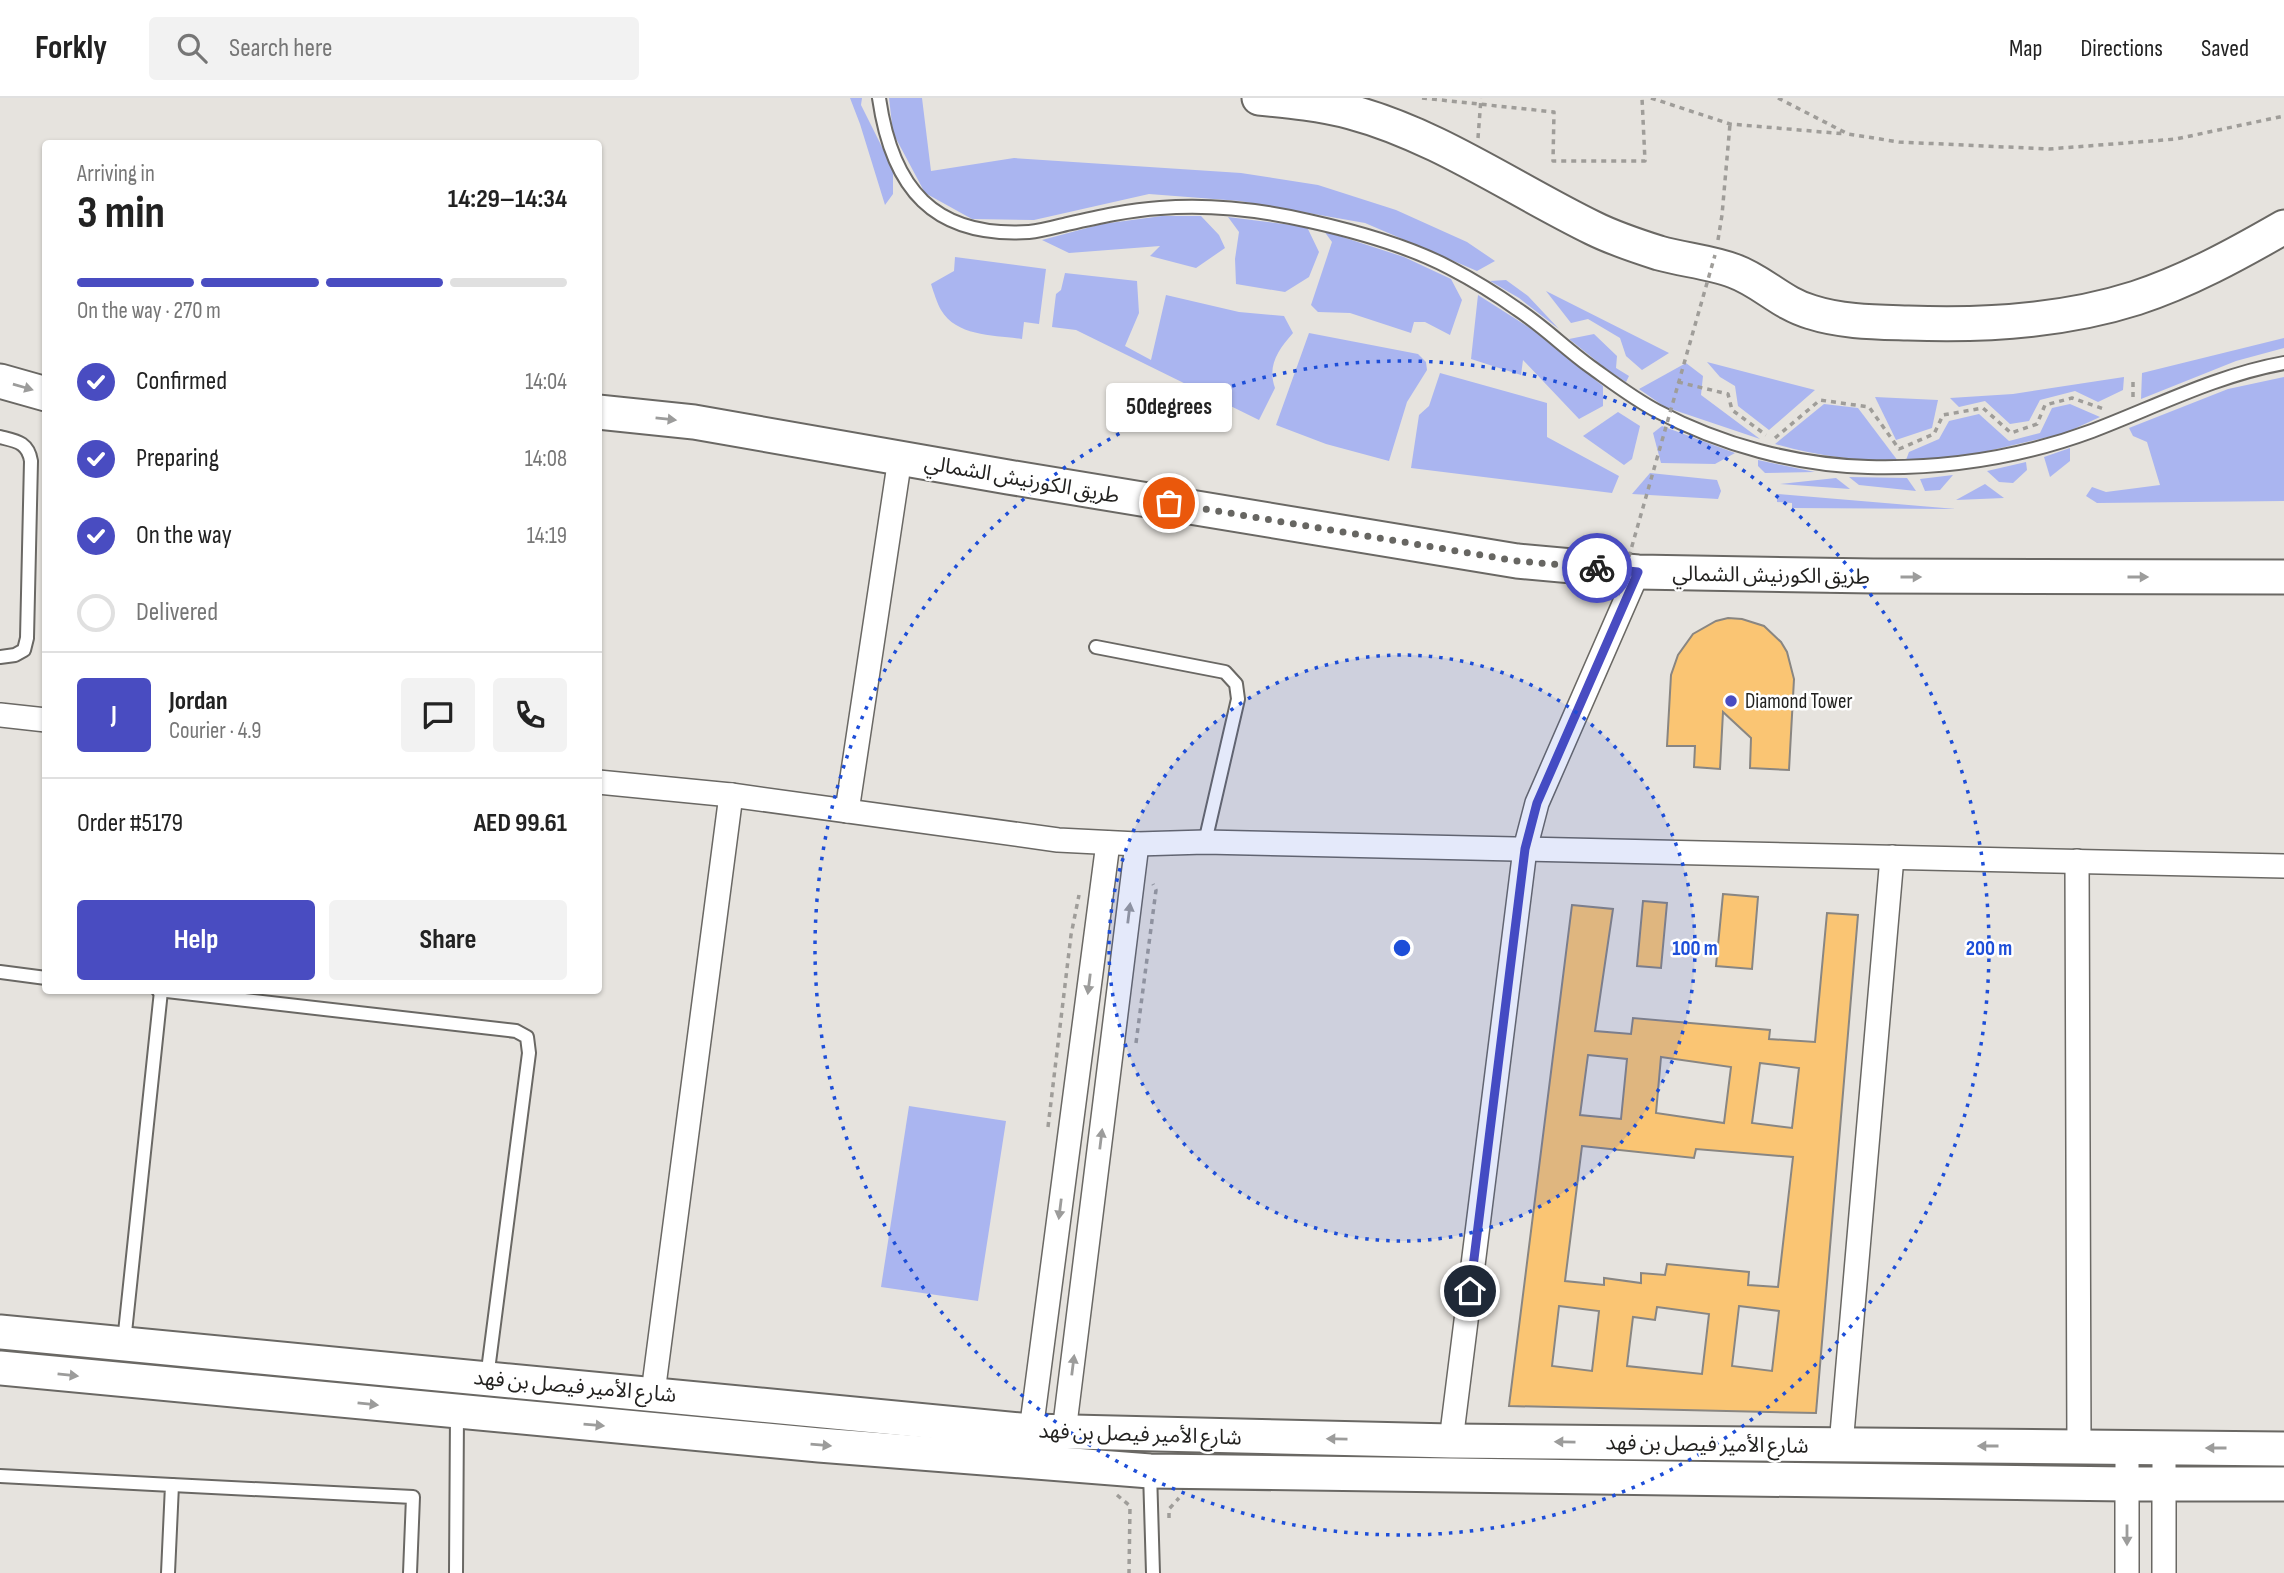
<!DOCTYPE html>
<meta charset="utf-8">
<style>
:root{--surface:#fff;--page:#f2f2f2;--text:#222;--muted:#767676;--line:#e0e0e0;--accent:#494cc1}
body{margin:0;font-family:"Sofia Sans Condensed","Noto Sans Arabic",sans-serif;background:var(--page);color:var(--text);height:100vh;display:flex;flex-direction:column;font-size:26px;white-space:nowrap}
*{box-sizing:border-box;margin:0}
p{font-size:23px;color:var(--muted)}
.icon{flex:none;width:38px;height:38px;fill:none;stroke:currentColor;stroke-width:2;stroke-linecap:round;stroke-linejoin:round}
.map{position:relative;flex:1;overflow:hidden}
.sheet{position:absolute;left:42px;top:42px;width:560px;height:854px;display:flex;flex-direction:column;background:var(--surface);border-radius:7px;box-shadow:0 2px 5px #0004}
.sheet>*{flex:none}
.pin{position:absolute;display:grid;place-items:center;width:60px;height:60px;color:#fff;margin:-30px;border:4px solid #fff;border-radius:50%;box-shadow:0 2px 7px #0007}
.courier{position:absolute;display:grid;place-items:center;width:70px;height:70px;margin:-35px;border:5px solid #494cc1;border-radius:50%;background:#fff;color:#222;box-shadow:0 2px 9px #0007}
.bubble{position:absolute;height:49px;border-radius:7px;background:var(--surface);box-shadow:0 2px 5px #0004;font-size:23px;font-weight:700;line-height:49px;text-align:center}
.headline em{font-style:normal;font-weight:700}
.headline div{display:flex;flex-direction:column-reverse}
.headline{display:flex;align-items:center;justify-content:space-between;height:119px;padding:0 35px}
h1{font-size:46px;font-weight:700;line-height:52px}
.bar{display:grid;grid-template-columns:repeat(4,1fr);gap:10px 7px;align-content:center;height:84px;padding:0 35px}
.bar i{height:9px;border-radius:5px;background:var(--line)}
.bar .current{background:var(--accent)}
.bar p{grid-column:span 4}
.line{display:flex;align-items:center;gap:18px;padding:0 35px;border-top:2px solid var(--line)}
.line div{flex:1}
.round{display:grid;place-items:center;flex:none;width:74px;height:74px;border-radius:7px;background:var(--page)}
ol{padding:0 35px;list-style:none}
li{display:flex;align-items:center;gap:21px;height:77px}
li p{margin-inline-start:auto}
li .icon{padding:7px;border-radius:50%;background:var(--accent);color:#fff;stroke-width:4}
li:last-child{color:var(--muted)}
li i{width:38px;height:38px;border:4px solid var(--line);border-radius:50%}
.primary-button{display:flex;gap:14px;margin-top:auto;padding:14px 35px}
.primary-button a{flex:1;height:80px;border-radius:7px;background:var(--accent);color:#fff;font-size:28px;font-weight:700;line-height:80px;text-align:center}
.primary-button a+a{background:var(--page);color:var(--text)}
header{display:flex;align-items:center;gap:42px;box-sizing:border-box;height:98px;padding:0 35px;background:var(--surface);border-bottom:2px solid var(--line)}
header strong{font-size:33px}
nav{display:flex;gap:38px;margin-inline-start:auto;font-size:24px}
.search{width:490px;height:63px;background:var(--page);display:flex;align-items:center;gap:18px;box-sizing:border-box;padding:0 24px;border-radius:7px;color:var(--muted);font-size:26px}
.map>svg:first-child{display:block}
</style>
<header>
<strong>Forkly</strong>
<div class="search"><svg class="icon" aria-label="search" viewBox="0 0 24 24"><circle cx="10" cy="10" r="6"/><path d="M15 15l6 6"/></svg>Search here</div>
<nav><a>Map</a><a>Directions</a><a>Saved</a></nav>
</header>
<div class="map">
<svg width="2284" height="1475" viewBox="0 0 2284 1475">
<rect width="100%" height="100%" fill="#e6e3de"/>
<!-- green -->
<g fill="#aab5f0">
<path d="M850 0H862L861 7 893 71V96L885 107 860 26Z"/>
<path d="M889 0H922L931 73 1014 60 1241 75 1318 87 1396 112 1467 144 1495 163 1477 173 1365 125 1240 103 1149 96 1034 122 972 121 925 95 893 35Z"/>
<path d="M1162 118H1201L1219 137 1225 150 1196 170 1150 158 1160 148 1069 155 1042 142 1102 126Z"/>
<path d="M1228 119 1307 129 1319 154 1309 179 1285 194 1236 186 1235 161 1239 134Z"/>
<path d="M1324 133 1404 159 1451 181 1462 202 1450 237 1425 224H1414L1411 235 1350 215 1318 214 1311 207 1332 144Z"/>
<path d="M955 159 1046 171 1039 226 1024 224 1022 241C995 237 957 239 941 212 937 205 934 195 931 186L954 173Z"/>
<path d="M1065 175 1137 183 1139 215 1125 248 1151 262 1166 197 1239 214 1284 218 1293 235C1278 252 1267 268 1275 290L1259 322 1076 232 1052 229 1056 196 1061 192Z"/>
<path d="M1506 182 1528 198 1559 231 1519 200 1490 183Z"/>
<path d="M1546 193 1669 255 1642 272 1626 258 1620 240 1588 221 1571 225Z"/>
<path d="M1478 197 1530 230 1603 288V308L1579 321 1523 262 1521 277 1471 261Z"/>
<path d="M1309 235 1418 256 1426 264 1427 272 1407 304 1389 363 1326 346 1276 327Z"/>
<path d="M1594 236 1617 258 1616 270 1629 278 1626 284 1609 273 1569 241Z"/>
<path d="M2284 240V250L2236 263 2141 301 2142 275Z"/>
<path d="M1707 264 1815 292 1769 332 1738 308 1735 288 1720 279Z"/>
<path d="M1686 265 1703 278 1701 297 1760 341 1665 309 1639 291Z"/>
<path d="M1440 275 1547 305V339L1619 378 1612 395 1411 370 1419 317 1429 308Z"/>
<path d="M2124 279 2123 292 2098 304 2075 293 2040 302 2029 323 2010 326 1985 303 1959 309 1950 300 2013 296Z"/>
<path d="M2284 279V403L2097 405 2086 398 2092 389 2106 394 2160 387 2147 344 2133 338 2129 330 2228 291Z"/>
<path d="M1875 299 1938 302 1932 330 1896 342Z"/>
<path d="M1824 306 1858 310 1898 363C1855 363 1816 358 1775 346Z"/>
<path d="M2070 306 2100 319 2065 335 1962 359 1906 362 1909 354 1939 341 1949 323 1979 316 2009 343 2040 335 2052 310Z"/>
<path d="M1618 314 1640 328 1632 361 1624 367 1583 338Z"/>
<path d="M1662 328 1735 355 1715 366 1661 365 1653 335Z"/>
<path d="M2070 350V363L2050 379 2044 359Z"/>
<path d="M1758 362 1815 374 1765 375 1758 368Z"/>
<path d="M2026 364 2027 372 2013 385 1999 384 1987 373Z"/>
<path d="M1650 375 1717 382 1721 393 1718 401 1632 396Z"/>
<path d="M1953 377 1940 392 1925 393 1920 381Z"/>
<path d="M1849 379 1907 380 1916 393 1859 387Z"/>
<path d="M1836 380 1850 391 1780 386Z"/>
<path d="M1985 386 2004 400 1956 402Z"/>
<path d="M1777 396H1778L1956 411 1792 410V405L1777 404Z"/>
<path d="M909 1008 1006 1023 978 1203 881 1189Z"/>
</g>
<!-- building -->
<g fill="#fac573" stroke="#898682" stroke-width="2" fill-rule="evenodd">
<path d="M1728 520 1742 521 1764 528 1781 544 1787 554 1794 581 1789 672 1750 670 1751 640 1723 614 1720 671 1694 669 1695 648H1667L1671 577 1678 557 1693 536 1716 523Z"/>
<path d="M1723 796 1758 799 1752 871 1716 868Z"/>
<path d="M1643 803 1667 805 1661 870 1637 868Z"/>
<path d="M1572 807 1613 811 1595 933 1631 936 1633 920 1770 932 1769 941 1815 944 1827 815 1858 817 1816 1315 1509 1308ZM1588 957 1627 961 1621 1021 1580 1017ZM1661 959 1731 969 1724 1025 1656 1015ZM1760 965 1799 970 1792 1030 1752 1025ZM1582 1048 1694 1060 1696 1051 1793 1059 1778 1189 1748 1187 1749 1174 1667 1166 1665 1177 1641 1175V1185L1604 1180V1187L1565 1183ZM1559 1208 1599 1213 1592 1273 1552 1268ZM1739 1208 1779 1213 1772 1273 1732 1268ZM1657 1209 1709 1216 1702 1276 1627 1268 1633 1219 1655 1222Z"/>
</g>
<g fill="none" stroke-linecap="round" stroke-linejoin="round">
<!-- lane casing -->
<g stroke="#6a6864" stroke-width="16">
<g id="lane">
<path d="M879 0C892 90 933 140 1029 134 1041 133 1055 129 1067 126 1098 119 1129 112 1160 110 1209 106 1261 112 1309 123 1354 133 1409 148 1450 170 1473 182 1496 196 1517 211 1543 228 1566 251 1591 269 1612 284 1634 301 1657 313 1721 347 1796 367 1868 369 1945 371 2019 360 2092 333 2155 309 2217 277 2284 265"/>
<path d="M0 339C16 343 28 344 31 363L27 540 24 552 15 557 0 559"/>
<path d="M1096 549 1225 574 1236 586 1238 601 1205 744"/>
<path d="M0 874 46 880"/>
<path d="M158 892 516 933 527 939 529 955 487 1280"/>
<path d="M124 1244 161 893"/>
<path d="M1150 1374 1153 1475"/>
<path d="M0 1378 172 1387 168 1475"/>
<path d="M172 1387 413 1399 410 1475"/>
<path d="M456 1475 457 1315"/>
</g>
</g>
<!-- street casing -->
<g stroke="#6a6864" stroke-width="26">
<g id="street">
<path d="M0 617 46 622"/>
<path d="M598 684 731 697 1058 742 1137 746 1205 744 2284 768"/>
<path d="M847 713 900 360"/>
<path d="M2077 763 2079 1349"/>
<path d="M653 1295 731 697"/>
<path d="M1031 1333 1108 745"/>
<path d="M1064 1334 1137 746"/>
<path d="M1451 1343 1525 751 1537 705 1638 474"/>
<path d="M1841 1347 1892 759"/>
<path d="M2127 1475V1350"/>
<path d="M2164 1475V1350"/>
</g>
</g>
<!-- secondary casing -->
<g stroke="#6a6864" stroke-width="37">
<g id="secondary">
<path d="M1259 0C1290 3 1321 6 1351 14 1437 37 1513 91 1593 130 1613 140 1637 148 1659 155 1684 162 1710 164 1734 173 1762 183 1782 206 1811 214 1842 224 1875 224 1908 225 1983 228 2064 223 2136 200 2188 183 2237 156 2284 129"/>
<path d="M0 283 46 296"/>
<path d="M598 314 694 324 1008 379 1517 463 1638 474 1873 478 2284 479"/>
<path d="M0 1234 1031 1333 1451 1343 2284 1351"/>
<path d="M0 1270 819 1347 1150 1373 2127 1386H2284"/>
</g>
</g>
<!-- path -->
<g stroke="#9f9d99" stroke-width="3.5" stroke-dasharray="5 5" stroke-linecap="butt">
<path d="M1422 0 1554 14 1553 63H1645L1642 0"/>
<path d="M1651 0 1730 26 1846 36"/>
<path d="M1778 0 1848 36 1899 44 2049 51 2176 41 2284 18"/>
<path d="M1478 40 1481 0"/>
<path d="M1718 142 1722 117 1730 26"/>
<path d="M1678 284 1728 296 1732 312 1766 337"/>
<path d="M2133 299V281"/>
<path d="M1775 340 1820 302 1869 309 1899 351 1934 336 1943 317 1983 310 2011 335 2037 326 2045 307 2072 300 2104 311"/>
<path d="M1136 945 1156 792 1153 786"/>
<path d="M1048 1029 1071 837 1079 797"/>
<path d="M1117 1397 1130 1408 1129 1475"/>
<path d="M1169 1420V1411L1179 1400"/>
</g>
<!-- lane -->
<use href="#lane" stroke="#fff" stroke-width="12"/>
<!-- street -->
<use href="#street" stroke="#fff" stroke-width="23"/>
<!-- secondary -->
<use href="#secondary" stroke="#fff" stroke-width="33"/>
<!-- path-bridge -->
<path stroke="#9f9d99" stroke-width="3.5" stroke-dasharray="5 5" stroke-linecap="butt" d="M1618 497 1715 157"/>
</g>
<!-- one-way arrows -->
<defs><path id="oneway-solid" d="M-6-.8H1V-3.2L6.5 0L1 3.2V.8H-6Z" transform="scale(1.75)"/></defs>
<g fill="#9c9c9b">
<use href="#oneway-solid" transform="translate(23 289) rotate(16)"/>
<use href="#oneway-solid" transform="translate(666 321) rotate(6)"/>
<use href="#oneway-solid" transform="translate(1911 479)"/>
<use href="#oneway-solid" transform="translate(2138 479)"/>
<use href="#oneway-solid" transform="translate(1129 815) rotate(-83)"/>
<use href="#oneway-solid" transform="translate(1089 886) rotate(97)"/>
<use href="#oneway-solid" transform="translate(1101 1041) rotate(-83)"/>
<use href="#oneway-solid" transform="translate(1060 1111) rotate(97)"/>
<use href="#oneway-solid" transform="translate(1073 1267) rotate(-83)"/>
<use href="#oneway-solid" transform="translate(68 1277) rotate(6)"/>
<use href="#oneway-solid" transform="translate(368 1306) rotate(6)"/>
<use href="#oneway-solid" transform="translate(594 1327) rotate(5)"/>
<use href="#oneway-solid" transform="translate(1337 1341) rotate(-179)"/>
<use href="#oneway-solid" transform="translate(1565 1344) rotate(-179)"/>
<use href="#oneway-solid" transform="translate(821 1347) rotate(5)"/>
<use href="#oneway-solid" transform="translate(1988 1348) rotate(-180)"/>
<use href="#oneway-solid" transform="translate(2216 1350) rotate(-180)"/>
<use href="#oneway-solid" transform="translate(2127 1437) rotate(90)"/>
</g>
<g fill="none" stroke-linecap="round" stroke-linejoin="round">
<!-- done -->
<path stroke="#676662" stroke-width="7" stroke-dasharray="0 12.6" d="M1169 405 1517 463 1597 470"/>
<!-- route -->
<path stroke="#494cc1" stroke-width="9" d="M1470 1193 1525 751 1537 705 1638 474 1597 470"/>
</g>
<!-- distance rings -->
<circle cx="1402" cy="850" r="293" fill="#1d4ed8" fill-opacity=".12"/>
<g fill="none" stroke="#1d4ed8" stroke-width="3.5" stroke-dasharray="3.5 7">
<circle cx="1402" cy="850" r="293"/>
<circle cx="1402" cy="850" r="587"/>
</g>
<!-- markers -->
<circle fill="#494cc1" stroke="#fff" stroke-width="2.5" cx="1731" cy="603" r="7"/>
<g text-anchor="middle" stroke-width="5" stroke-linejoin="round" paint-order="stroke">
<!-- street labels -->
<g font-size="21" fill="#232220" stroke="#fff">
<text transform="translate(1022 381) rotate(10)" y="7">طريق الكورنيش الشمالي</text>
<text transform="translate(1771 477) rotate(1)" y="7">طريق الكورنيش الشمالي</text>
<text transform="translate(575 1288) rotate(5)" y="7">شارع الأمير فيصل بن فهد</text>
<text transform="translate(1140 1336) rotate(2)" y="7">شارع الأمير فيصل بن فهد</text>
<text transform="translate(1707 1346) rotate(1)" y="7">شارع الأمير فيصل بن فهد</text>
</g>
<!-- poi labels -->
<g font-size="21" fill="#232220" stroke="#fff" text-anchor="start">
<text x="1745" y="610">Diamond Tower</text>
</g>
</g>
<circle cx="1402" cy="850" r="10" fill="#1d4ed8" stroke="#fff" stroke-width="3.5"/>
<g font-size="21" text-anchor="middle" font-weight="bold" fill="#1d4ed8" stroke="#fff" stroke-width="5" stroke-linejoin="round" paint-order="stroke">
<text x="1695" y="857">100 m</text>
<text x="1989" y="857">200 m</text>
</g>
</svg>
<div class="pin" style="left:1169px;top:405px;background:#ea580c"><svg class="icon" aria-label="bag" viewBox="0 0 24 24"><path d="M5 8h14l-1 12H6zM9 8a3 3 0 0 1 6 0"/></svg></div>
<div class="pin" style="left:1470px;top:1193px;background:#1f2937"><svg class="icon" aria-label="home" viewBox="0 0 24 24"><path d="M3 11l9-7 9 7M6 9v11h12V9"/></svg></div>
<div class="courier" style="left:1597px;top:470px"><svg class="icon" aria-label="bike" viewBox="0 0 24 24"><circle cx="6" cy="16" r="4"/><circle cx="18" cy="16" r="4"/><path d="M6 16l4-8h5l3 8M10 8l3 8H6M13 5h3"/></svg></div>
<div class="bubble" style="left:1106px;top:285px;width:126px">50degrees</div>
<section class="sheet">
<div class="headline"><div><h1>3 min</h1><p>Arriving in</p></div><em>14:29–14:34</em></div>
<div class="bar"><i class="current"></i><i class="current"></i><i class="current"></i><i></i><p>On the way · 270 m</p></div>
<ol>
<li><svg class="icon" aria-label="check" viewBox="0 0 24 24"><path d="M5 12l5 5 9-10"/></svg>Confirmed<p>14:04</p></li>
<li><svg class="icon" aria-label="check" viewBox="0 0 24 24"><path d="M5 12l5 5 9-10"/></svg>Preparing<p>14:08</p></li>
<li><svg class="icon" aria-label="check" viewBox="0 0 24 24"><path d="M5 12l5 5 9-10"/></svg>On the way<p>14:19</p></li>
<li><i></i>Delivered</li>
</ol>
<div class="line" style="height:126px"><b class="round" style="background:var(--accent);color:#fff">J</b><div><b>Jordan</b><p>Courier · 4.9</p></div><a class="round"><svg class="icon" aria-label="chat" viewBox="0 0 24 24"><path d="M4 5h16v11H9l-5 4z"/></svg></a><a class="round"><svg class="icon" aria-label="phone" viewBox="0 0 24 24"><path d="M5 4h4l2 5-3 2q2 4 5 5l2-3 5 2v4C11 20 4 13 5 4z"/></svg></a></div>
<div class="line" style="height:91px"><div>Order #5179</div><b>AED 99.61</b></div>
<div class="primary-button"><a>Help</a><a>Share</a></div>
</section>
</div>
